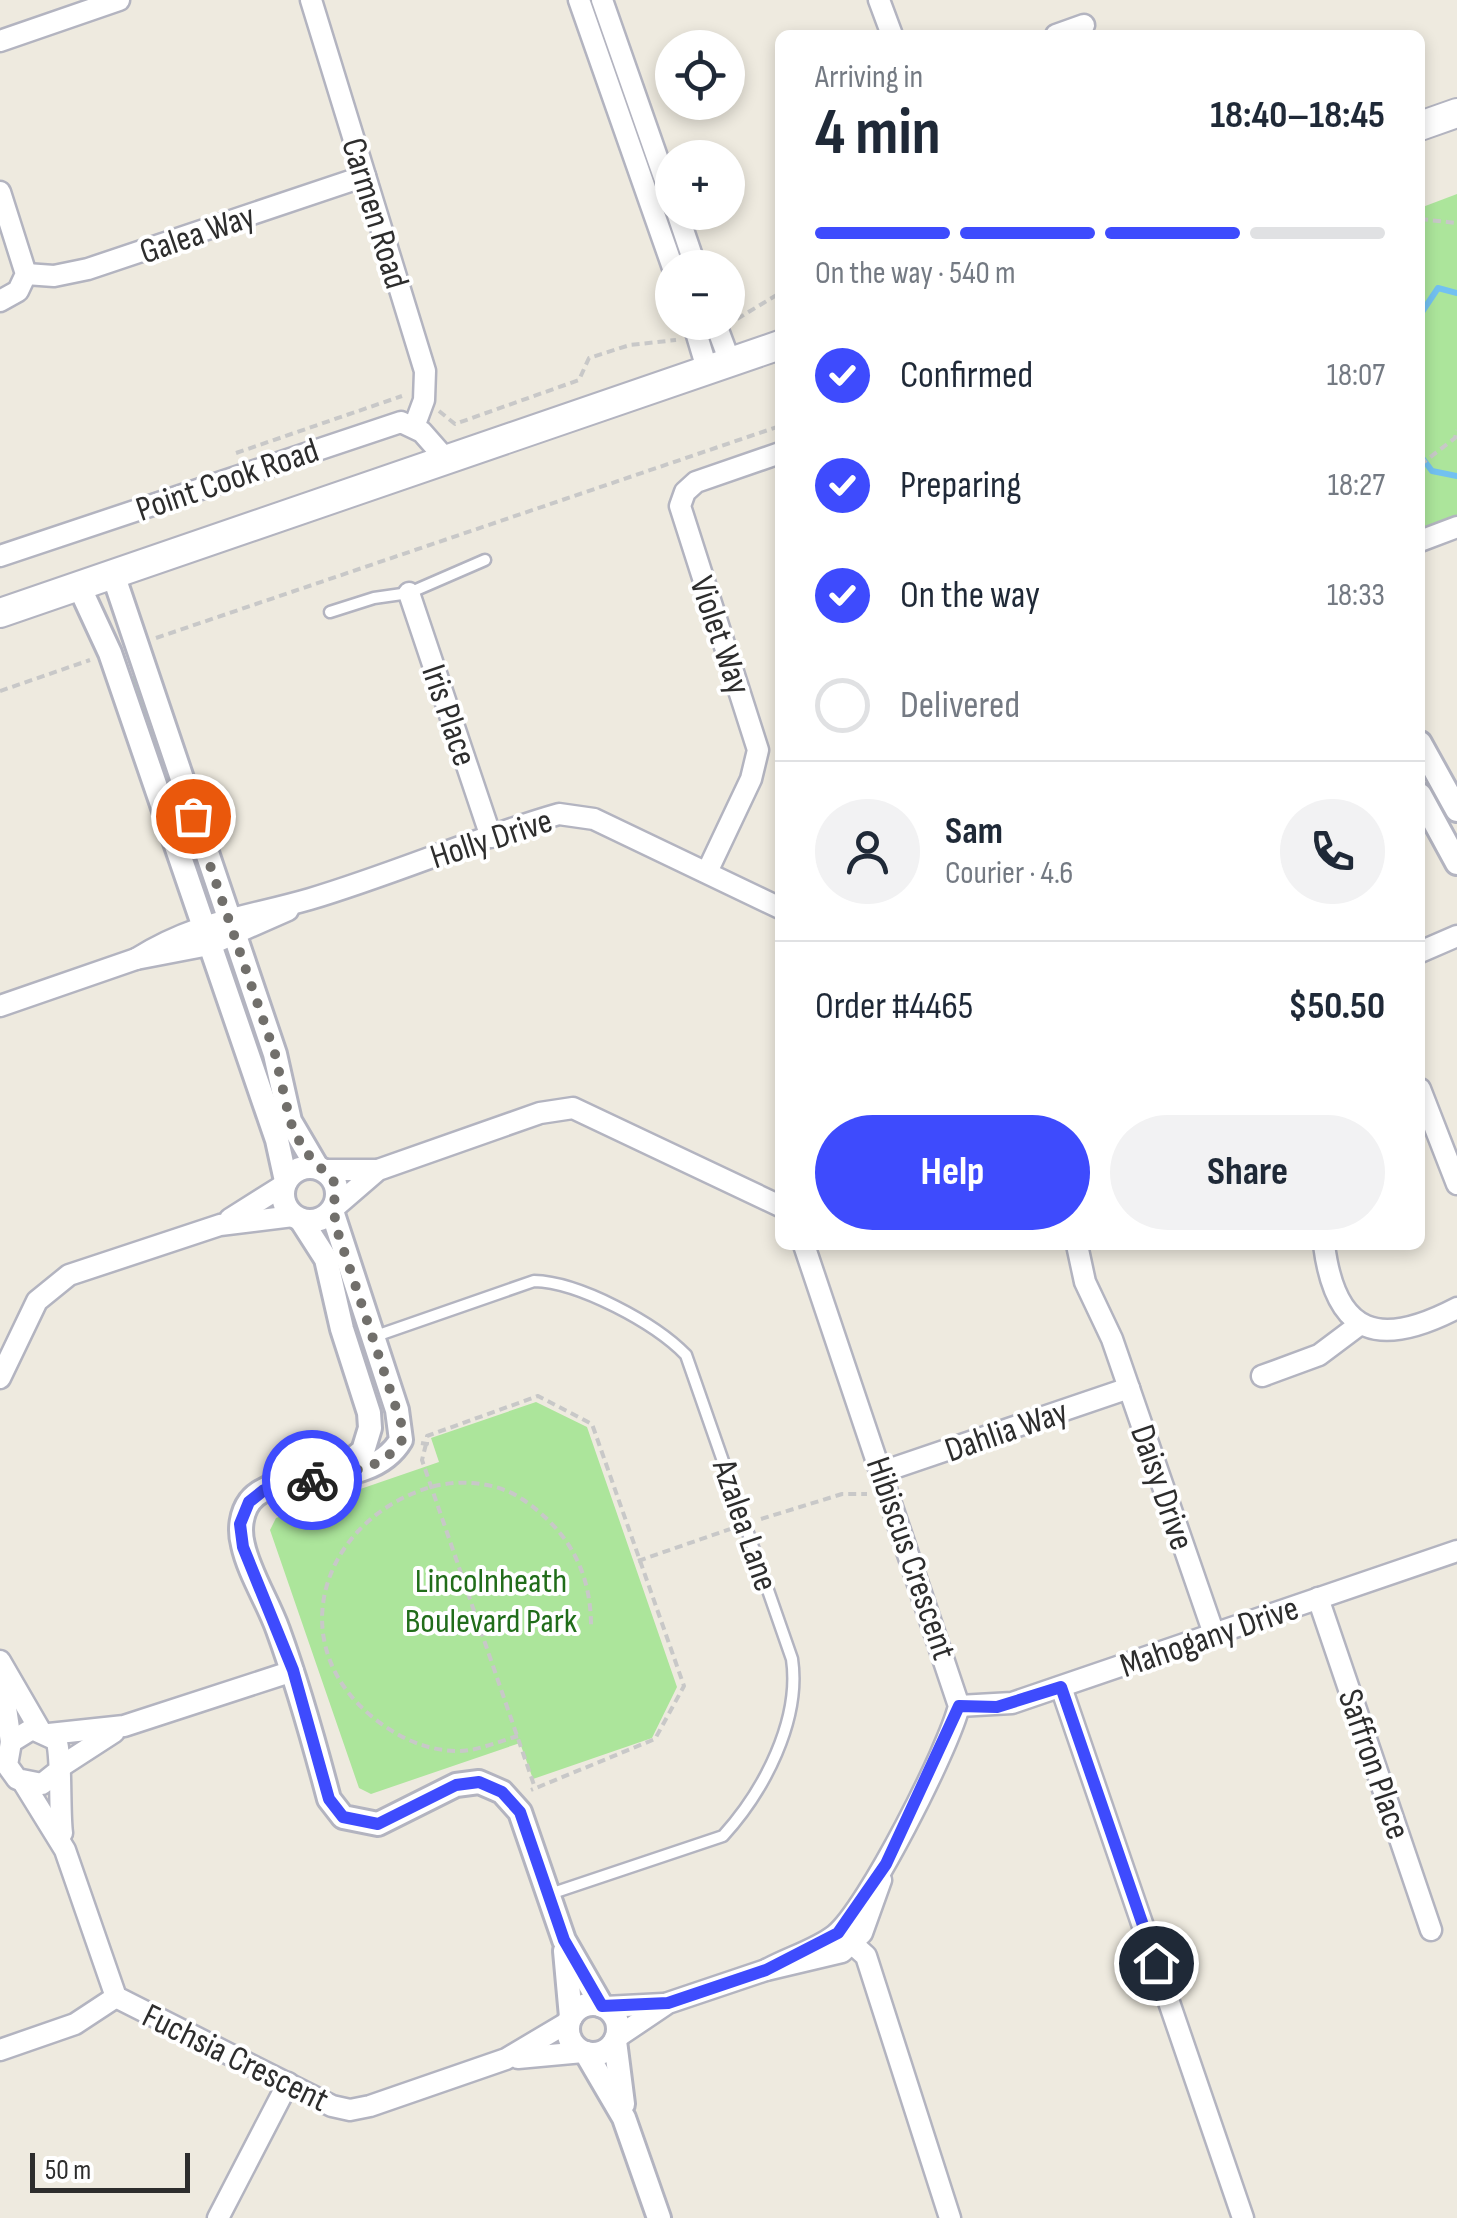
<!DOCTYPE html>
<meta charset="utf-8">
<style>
:root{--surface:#fff;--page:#f2f2f3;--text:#1f2937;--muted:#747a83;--line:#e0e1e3;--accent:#3e4bfd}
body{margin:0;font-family:"Sofia Sans Condensed",sans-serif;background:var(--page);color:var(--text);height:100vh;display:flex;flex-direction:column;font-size:38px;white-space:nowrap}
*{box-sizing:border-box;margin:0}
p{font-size:32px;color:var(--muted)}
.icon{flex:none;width:55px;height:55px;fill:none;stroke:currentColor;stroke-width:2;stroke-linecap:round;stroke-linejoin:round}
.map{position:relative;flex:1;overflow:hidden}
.details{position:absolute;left:775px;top:30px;width:650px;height:1220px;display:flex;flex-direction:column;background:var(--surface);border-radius:15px;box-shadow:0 5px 15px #0003}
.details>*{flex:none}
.controls{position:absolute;left:655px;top:30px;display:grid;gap:20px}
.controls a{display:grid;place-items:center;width:90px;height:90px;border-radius:50%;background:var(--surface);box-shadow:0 5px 15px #0003;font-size:50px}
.scale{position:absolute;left:30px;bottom:25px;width:160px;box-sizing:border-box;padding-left:10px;border:5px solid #2d2d2d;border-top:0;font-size:28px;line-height:35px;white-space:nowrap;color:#2d2d2d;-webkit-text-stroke:8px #fff;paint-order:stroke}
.pin{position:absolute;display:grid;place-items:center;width:85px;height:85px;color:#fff;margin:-42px;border:5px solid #fff;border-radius:50%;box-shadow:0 2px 10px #0007}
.courier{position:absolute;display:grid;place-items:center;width:100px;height:100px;margin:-50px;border:8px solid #3e4bfd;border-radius:50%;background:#fff;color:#222;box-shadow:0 2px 12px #0007}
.summary em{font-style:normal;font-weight:700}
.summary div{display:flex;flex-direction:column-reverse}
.summary{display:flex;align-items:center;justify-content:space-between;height:170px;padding:0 40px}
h1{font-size:65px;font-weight:700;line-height:75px}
.bar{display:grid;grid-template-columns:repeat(4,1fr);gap:15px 10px;align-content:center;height:120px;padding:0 40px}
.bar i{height:12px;border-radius:8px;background:var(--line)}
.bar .current{background:var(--accent)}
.bar p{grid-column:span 4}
.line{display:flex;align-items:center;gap:25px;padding:0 40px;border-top:2px solid var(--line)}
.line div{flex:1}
.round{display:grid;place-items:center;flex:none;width:105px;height:105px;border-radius:52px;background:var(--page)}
ol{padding:0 40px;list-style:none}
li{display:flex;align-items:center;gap:30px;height:110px}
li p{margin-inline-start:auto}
li .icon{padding:10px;border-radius:50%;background:var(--accent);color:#fff;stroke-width:4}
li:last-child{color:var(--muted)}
li i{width:55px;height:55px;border:5px solid var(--line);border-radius:50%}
.action{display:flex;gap:20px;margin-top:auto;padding:20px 40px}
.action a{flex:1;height:115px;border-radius:60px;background:var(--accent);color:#fff;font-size:40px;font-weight:700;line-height:115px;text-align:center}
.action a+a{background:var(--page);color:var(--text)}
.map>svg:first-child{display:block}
</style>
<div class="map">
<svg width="1457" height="2218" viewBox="0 0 1457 2218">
<rect width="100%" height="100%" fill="#eeeadf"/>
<!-- green -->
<g fill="#ace59b">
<path d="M1457 194V517L1420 530V208Z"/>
<path d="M139 674 215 907 207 910 124 679Z"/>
<path d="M536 1402 587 1427 677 1687 652 1738 533 1779 520 1743 371 1794 359 1788 270 1530 276 1518 439 1462 431 1438Z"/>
</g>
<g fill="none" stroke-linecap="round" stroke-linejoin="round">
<!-- stream -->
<g stroke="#72c1f1" stroke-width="6">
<path d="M1420 315 1438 288 1457 293"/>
<path d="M1420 455 1432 471 1457 476"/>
</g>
<!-- service casing -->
<g stroke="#b3b4c0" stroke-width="15">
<g id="service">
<path d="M330 612 374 598 409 593 485 560"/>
<path d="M373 1337 534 1281C579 1282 655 1323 686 1355L792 1659C801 1720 764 1791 723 1836L547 1895"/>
</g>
</g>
<!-- minor casing -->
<g stroke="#b3b4c0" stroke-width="25">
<g id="minor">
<path d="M311 0 425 371 424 400 414 427"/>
<path d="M579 0 673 268"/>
<path d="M602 0 672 200"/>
<path d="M879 0 892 35"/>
<path d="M1056 35 1084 25"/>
<path d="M0 41 119 0"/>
<path d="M0 192 26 274 18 291 0 301"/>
<path d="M677 212 696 268"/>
<path d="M26 274 54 276 88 269 365 176"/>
<path d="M693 322 707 369"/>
<path d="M715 322 730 362"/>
<path d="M1420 541 1457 527"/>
<path d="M0 556 401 422 422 432 444 457"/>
<path d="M409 593 491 837"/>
<path d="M707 872 751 779 758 750 680 506 685 492 696 482 780 453"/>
<path d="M1420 952 1457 936"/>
<path d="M136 959C197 921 244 918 310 899 394 874 475 838 559 814L594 819 780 908"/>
<path d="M0 1006 136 959 209 945 288 910"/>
<path d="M1420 1089 1457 1184"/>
<path d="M322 1170H376"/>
<path d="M334 1208 378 1170 540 1113 573 1108 780 1206"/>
<path d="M230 1219 284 1185"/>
<path d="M1077 1245 1085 1282 1112 1339 1214 1634"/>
<path d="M1324 1245C1336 1337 1380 1348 1457 1308"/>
<path d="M1262 1376 1319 1355 1359 1325"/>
<path d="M0 1378 37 1301 69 1275 220 1225 293 1216"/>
<path d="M882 1472 1129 1388"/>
<path d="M1318 1598 1431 1930"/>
<path d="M0 1661 40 1730"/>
<path d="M1 1674 11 1742"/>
<path d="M1061 1687 1243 2218"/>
<path d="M959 1706 1012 1703 1457 1551"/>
<path d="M49 1734 124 1726 293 1671"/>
<path d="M60 1767 114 1732"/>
<path d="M57 1772 42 1784 17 1779 7 1765 11 1742 32 1729 56 1740C62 1752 59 1811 62 1833"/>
<path d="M23 1782 65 1850 116 1997 332 2106 350 2110 370 2106 506 2059 570 2021"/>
<path d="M846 1938 866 1956 950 2218"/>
<path d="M766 1970C787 1958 816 1950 835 1935 867 1910 949 1748 959 1706L804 1245"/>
<path d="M605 2007 663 2004"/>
<path d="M616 2038 668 2003 766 1970 842 1952 862 1933 881 1880"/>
<path d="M0 2050 75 2024 116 1997"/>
<path d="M518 2058 583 2052"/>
<path d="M218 2218 288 2083"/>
</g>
</g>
<!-- tertiary casing -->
<g stroke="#b3b4c0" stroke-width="28">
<g id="tertiary">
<path d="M113 574 275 1054 290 1121 317 1167"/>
<path d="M79 586 110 653 277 1140 286 1181"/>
<path d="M1420 743 1457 810"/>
<path d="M1420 795 1457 863"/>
<circle cx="310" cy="1194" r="27"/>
<path d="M332 1211 397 1410 401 1440C369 1494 280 1464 250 1501 241 1513 239 1530 243 1545 249 1573 268 1602 278 1630 298 1685 314 1742 329 1799L343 1817 378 1824 456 1785 479 1782 502 1792 520 1812 564 1940 602 2006"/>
<path d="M301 1220 326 1259 342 1329 369 1413 370 1428 363 1451 333 1474"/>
<path d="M565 1951 571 2017"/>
<circle cx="593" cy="2029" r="25"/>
<path d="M615 2041 623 2104"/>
<path d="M586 2053 624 2118 659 2218"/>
</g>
</g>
<!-- secondary casing -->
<g stroke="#b3b4c0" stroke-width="32">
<g id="secondary">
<path d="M1420 126 1457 113"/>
<path d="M0 613 780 345"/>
</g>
</g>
<!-- path -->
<g stroke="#c8c8c8" stroke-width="4" stroke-dasharray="8 5" stroke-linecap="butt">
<path d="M1420 219 1457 223"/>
<path d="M737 319 780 293"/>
<path d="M439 411 455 424 579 380 589 358 630 345 676 340"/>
<path d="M236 453 402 396"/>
<path d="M1420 465 1455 438 1457 430"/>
<path d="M156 638 780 426"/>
<path d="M0 691 90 660"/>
<path d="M421 1443 427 1444V1436L538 1396 592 1424 684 1686 655 1739 531 1790"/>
<path d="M426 1444 422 1460 534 1785"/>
<path d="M761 1519 842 1494H867"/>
<path d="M638 1561 733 1528"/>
<path d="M518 1736C500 1741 477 1751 459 1751 427 1751 399 1738 375 1719 284 1648 318 1529 419 1491 451 1478 494 1480 522 1499 568 1530 591 1571 591 1626"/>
</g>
<!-- service -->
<use href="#service" stroke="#fff" stroke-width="10"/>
<!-- minor -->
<use href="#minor" stroke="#fff" stroke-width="20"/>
<!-- tertiary -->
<use href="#tertiary" stroke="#fff" stroke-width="22"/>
<!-- secondary -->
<use href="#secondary" stroke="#fff" stroke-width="28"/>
</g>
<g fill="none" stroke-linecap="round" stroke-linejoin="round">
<!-- done -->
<path stroke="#716f6b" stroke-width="10" stroke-dasharray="0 18" d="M193 816 275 1054 290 1121 303 1149 334 1182 335 1224 401 1423 402 1440C381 1473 346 1470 312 1480"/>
<!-- route -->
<path stroke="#3e4bfd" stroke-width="12" d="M312 1480 264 1490 249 1502 240 1524 243 1547 293 1670 329 1799 343 1817 378 1824 456 1785 479 1782 502 1792 520 1812 564 1940 602 2006 668 2003 766 1970 838 1933 886 1864 959 1706 997 1707 1061 1687 1156 1963"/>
</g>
<g text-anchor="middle" stroke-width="8" stroke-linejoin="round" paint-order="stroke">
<!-- street labels -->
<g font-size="35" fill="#2d2d2d" stroke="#fff">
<text transform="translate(376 213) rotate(73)" y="12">Carmen Road</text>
<text transform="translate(197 233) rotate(-19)" y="12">Galea Way</text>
<text transform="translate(227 479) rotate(-19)" y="12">Point Cook Road</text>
<text transform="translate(721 635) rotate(71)" y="12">Violet Way</text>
<text transform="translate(450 715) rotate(71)" y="12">Iris Place</text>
<text transform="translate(491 838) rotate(-18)" y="12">Holly Drive</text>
<text transform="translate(1006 1430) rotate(-19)" y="12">Dahlia Way</text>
<text transform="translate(1163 1487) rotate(71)" y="12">Daisy Drive</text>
<text transform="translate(746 1525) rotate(71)" y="12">Azalea Lane</text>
<text transform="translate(912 1558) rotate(71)" y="12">Hibiscus Crescent</text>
<text transform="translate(1209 1636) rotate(-19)" y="12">Mahogany Drive</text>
<text transform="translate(1375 1764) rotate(71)" y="12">Saffron Place</text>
<text transform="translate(236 2057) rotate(26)" y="12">Fuchsia Crescent</text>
</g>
<!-- park labels -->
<g font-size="35" fill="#216d1a" stroke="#fff">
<text x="491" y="1592">Lincolnheath<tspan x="491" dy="40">Boulevard Park</tspan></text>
</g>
</g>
</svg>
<div class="controls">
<a><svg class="icon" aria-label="locate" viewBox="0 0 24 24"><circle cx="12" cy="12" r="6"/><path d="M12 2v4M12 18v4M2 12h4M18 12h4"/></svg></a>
<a>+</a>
<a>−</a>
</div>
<div class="scale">50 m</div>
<div class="pin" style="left:193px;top:816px;background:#ea580c"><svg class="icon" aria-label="bag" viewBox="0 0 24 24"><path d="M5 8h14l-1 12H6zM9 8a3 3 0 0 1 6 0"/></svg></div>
<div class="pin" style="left:1156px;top:1963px;background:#1f2937"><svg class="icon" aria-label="home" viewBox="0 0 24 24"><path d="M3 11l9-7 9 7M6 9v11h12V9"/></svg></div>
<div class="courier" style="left:312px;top:1480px"><svg class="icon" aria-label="bike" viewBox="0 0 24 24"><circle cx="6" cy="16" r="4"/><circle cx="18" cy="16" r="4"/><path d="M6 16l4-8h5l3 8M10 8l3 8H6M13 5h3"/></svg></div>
<section class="details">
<div class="summary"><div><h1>4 min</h1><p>Arriving in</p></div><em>18:40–18:45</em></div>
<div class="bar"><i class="current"></i><i class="current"></i><i class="current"></i><i></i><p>On the way · 540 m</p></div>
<ol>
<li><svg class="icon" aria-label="check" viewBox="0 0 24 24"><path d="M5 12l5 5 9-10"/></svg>Confirmed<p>18:07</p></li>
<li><svg class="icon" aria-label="check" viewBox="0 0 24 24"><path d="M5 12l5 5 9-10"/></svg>Preparing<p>18:27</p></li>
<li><svg class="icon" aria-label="check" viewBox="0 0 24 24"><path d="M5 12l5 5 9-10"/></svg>On the way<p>18:33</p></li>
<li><i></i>Delivered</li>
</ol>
<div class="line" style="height:180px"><a class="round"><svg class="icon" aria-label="person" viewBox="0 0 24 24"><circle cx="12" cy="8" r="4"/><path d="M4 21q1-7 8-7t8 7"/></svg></a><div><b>Sam</b><p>Courier · 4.6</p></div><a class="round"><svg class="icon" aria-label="phone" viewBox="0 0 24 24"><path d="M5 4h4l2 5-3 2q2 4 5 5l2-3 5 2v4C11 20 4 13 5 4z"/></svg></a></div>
<div class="line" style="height:130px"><div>Order #4465</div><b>$50.50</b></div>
<div class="action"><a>Help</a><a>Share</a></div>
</section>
</div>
